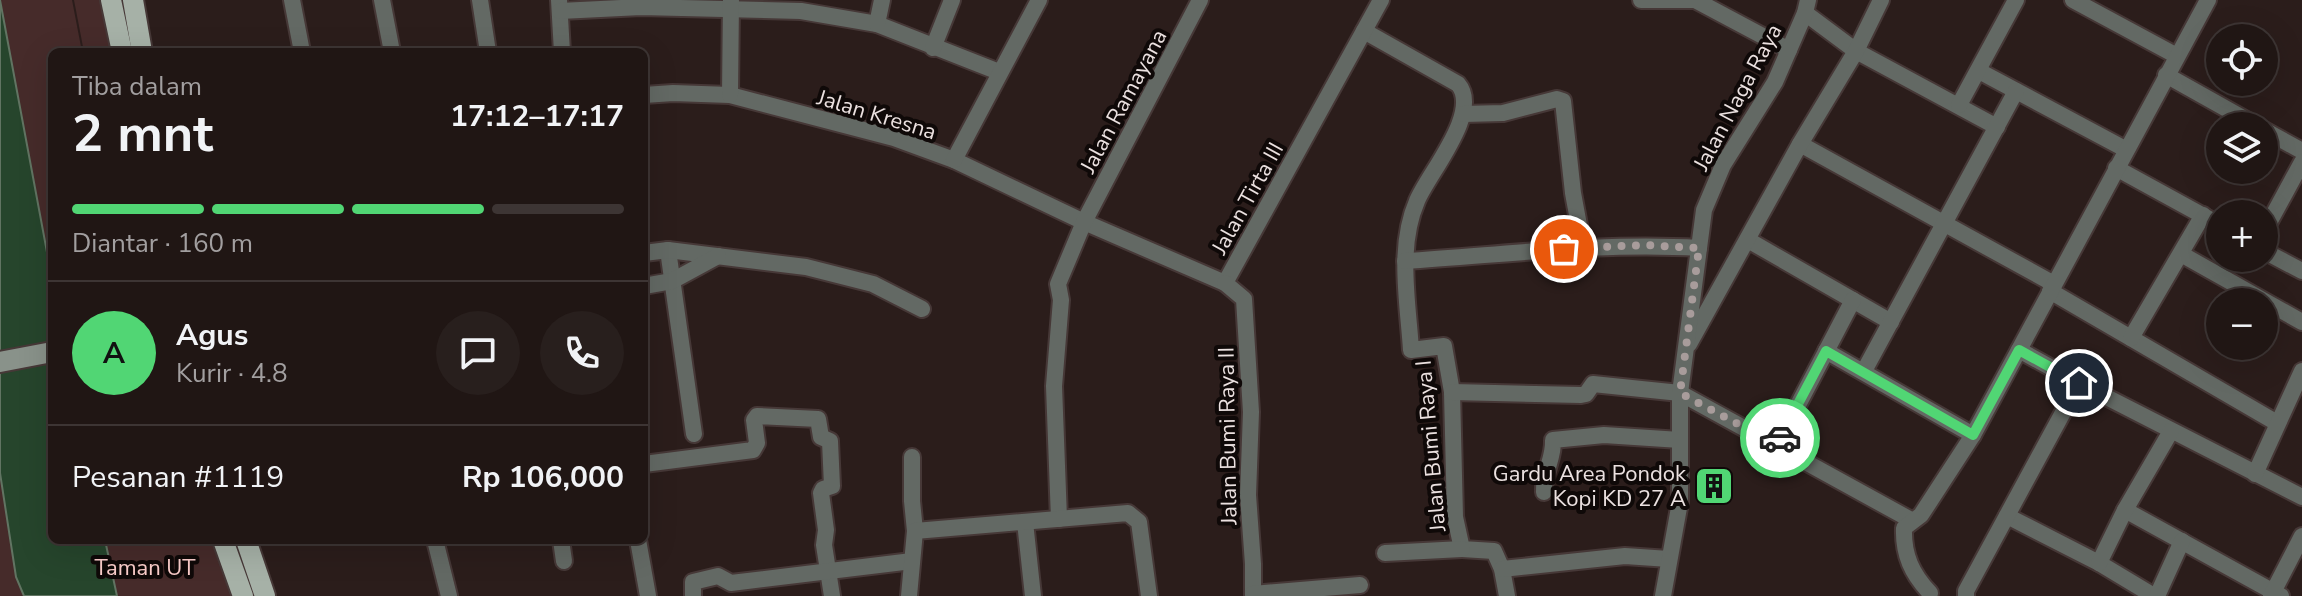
<!DOCTYPE html>
<html lang="id">
<meta charset="utf-8">
<style>
:root{--surface:#201614;--page:#281f1d;--text:#f1f3f6;--muted:#a29fa0;--line:#3d3534;--accent:#51d674}
body{margin:0;font-family:"Nunito Sans",sans-serif;background:var(--page);color:var(--text);height:100vh;display:flex;flex-direction:column;font-size:30px;white-space:nowrap}
*{box-sizing:border-box;margin:0}
p{font-size:26px;color:var(--muted)}
.icon{flex:none;width:44px;height:44px;fill:none;stroke:currentColor;stroke-width:2;stroke-linecap:round;stroke-linejoin:round}
.map{position:relative;flex:1;overflow:hidden}
.details{position:absolute;left:48px;top:48px;width:600px;height:496px;display:flex;flex-direction:column;background:var(--surface);border-radius:12px;box-shadow:0 8px 32px #0002,0 0 0 2px var(--line)}
.details>*{flex:none}
.tools{position:absolute;left:2206px;top:24px;display:grid;gap:16px}
.tools a{display:grid;place-items:center;width:72px;height:72px;border-radius:50%;background:var(--surface);box-shadow:0 8px 32px #0002,0 0 0 2px var(--line);font-size:40px}
.pin{position:absolute;display:grid;place-items:center;width:68px;height:68px;color:#fff;margin:-34px;border:4px solid #fff;border-radius:50%;box-shadow:0 2px 8px #0007}
.courier{position:absolute;display:grid;place-items:center;width:80px;height:80px;margin:-40px;border:6px solid #51d674;border-radius:50%;background:#fff;color:#222;box-shadow:0 2px 10px #0007}
.headline em{font-style:normal;font-weight:700}
.headline div{display:flex;flex-direction:column-reverse}
.headline{display:flex;align-items:center;justify-content:space-between;height:136px;padding:0 24px}
h1{font-size:52px;font-weight:700;line-height:60px}
.bar{display:grid;grid-template-columns:repeat(4,1fr);gap:12px 8px;align-content:center;height:96px;padding:0 24px}
.bar i{height:10px;border-radius:6px;background:var(--line)}
.bar .current{background:var(--accent)}
.bar p{grid-column:span 4}
.line{display:flex;align-items:center;gap:20px;padding:0 24px;border-top:2px solid var(--line)}
.line div{flex:1}
.round{display:grid;place-items:center;flex:none;width:84px;height:84px;border-radius:42px;background:var(--page)}
.map>svg:first-child{display:block}
</style>
<div class="map">
<svg width="2302" height="596" viewBox="0 0 2302 596">
<rect width="100%" height="100%" fill="#2b1d1b"/>
<!-- green -->
<g fill="#462b2a">
<path d="M0 0H72L82 52H52V540H223L243 596H0Z"/>
<path d="M74 0H111L122 52H84Z"/>
</g>
<!-- water -->
<path fill="#26452c" stroke="#617462" stroke-width="2" d="M0 0 52 279V540H105L117 596H24L16 577 0 473Z"/>
<g fill="none" stroke-linecap="round" stroke-linejoin="round">
<!-- street casing -->
<g stroke="#463837" stroke-width="20">
<g id="street">
<path d="M292 0 302 52"/>
<path d="M382 0 392 52"/>
<path d="M480 0 488 52"/>
<path d="M559 0 562 52"/>
<path d="M1641 0H1695L1789 50"/>
<path d="M2073 0 2177 56"/>
<path d="M560 11 641 7 801 11 877 24 999 72"/>
<path d="M1805 13 1856 51 1997 127"/>
<path d="M877 24 882 0"/>
<path d="M1364 31 1458 84C1482 112 1428 174 1417 201 1397 247 1408 302 1411 350L1444 346 1452 392 1455 517 1462 549 1494 551 1502 569 1507 596"/>
<path d="M933 48 952 0"/>
<path d="M1979 71 2125 149"/>
<path d="M2166 75 2257 126"/>
<path d="M644 95 673 93 730 95 894 138 954 160 1084 222 1225 283 1381 0"/>
<path d="M730 95 731 1"/>
<path d="M1959 105 2016 0"/>
<path d="M1463 114 1503 113 1557 99 1563 101 1573 193 1583 247"/>
<path d="M2264 130 2302 151"/>
<path d="M1800 144 2054 284"/>
<path d="M954 160 1039 0"/>
<path d="M2116 168 2220 225"/>
<path d="M2264 232 2302 162"/>
<path d="M1748 240 1891 322"/>
<path d="M668 250 694 434"/>
<path d="M2264 251 2302 271"/>
<path d="M644 253 668 250 806 267 873 284 922 309"/>
<path d="M2181 254 2302 322"/>
<path d="M1405 261C1503 255 1601 242 1699 248"/>
<path d="M1225 283 1244 299 1251 412 1248 495 1253 564V596"/>
<path d="M644 286 672 281 718 256"/>
<path d="M2050 291 2277 423"/>
<path d="M2131 338 2203 215"/>
<path d="M1689 344 1800 144 1856 51 1881 0"/>
<path d="M2019 350 2079 383 2302 497"/>
<path d="M1826 351 1973 435"/>
<path d="M1864 371 2016 91"/>
<path d="M1452 392 1581 395 1586 394 1593 384 1680 393 1911 520"/>
<path d="M1777 445 1853 300"/>
<path d="M912 457V501L915 531"/>
<path d="M644 464 753 450 757 443 754 420 757 416 818 419 821 437 830 441 832 486 823 489 821 493 826 530 824 545 832 596"/>
<path d="M2255 474 2302 371"/>
<path d="M1544 492C1543 472 1554 459 1553 440L1604 435 1680 440"/>
<path d="M2125 510 2281 596"/>
<path d="M2007 516 2099 563 2154 596"/>
<path d="M1059 519 1054 386 1061 300 1058 284 1084 222 1200 0"/>
<path d="M1025 522 1033 596"/>
<path d="M435 540 449 596"/>
<path d="M561 540 564 561"/>
<path d="M638 540 648 596"/>
<path d="M1385 553 1462 549"/>
<path d="M2099 563 2125 510 2171 431"/>
<path d="M1502 569 1625 556 1669 559"/>
<path d="M1930 593C1912 574 1903 555 1904 528L1921 515 1973 435 2208 0"/>
<path d="M1253 594 1360 585"/>
<path d="M693 596V582L718 576 731 583 912 561"/>
<path d="M909 596 915 531 1128 513 1139 522 1149 596"/>
<path d="M1663 596 1680 502V393L1704 210 1723 165 1775 82 1805 13 1808 0"/>
<path d="M1966 596V591L2079 383"/>
<path d="M2157 596 2182 541"/>
<path d="M2271 596 2302 536"/>
</g>
</g>
<!-- secondary casing -->
<g stroke="#463837" stroke-width="24">
<path id="secondary" d="M0 362 52 352"/>
</g>
<!-- primary casing -->
<g stroke="#463837" stroke-width="24">
<g id="primary">
<path d="M111 0 122 52"/>
<path d="M133 0 142 52"/>
<path d="M223 540 243 596"/>
<path d="M246 540 265 596"/>
</g>
</g>
<!-- street -->
<use href="#street" stroke="#636964" stroke-width="16"/>
<!-- secondary -->
<use href="#secondary" stroke="#89928a" stroke-width="20"/>
<!-- primary -->
<use href="#primary" stroke="#a6b1a7" stroke-width="20"/>
</g>
<g fill="none" stroke-linecap="round" stroke-linejoin="round">
<!-- done -->
<path stroke="#a89c9b" stroke-width="8" stroke-dasharray="0 14.4" d="M1564 249 1644 245 1699 248 1680 393 1777 445 1780 438"/>
<!-- route -->
<path stroke="#51d674" stroke-width="10" d="M1780 438 1826 351 1973 435 2019 350 2079 383"/>
</g>
<!-- icons -->
<defs>
<g id="building-square" transform="scale(2)"><rect x="-9" y="-9" width="18" height="18" rx="4" fill="#51d674" stroke="#0f0908"/><path d="M-4-6H4V6H1V3H-1V6H-4ZM-2.5-4.3h1.7v1.8h-1.7ZM.8-4.3h1.7v1.8H.8ZM-2.5-1h1.7V.8h-1.7ZM.8-1h1.7V.8H.8Z" fill="#111"/></g>
</defs>
<g fill-rule="evenodd">
<use href="#building-square" x="1714" y="486"/>
</g>
<g text-anchor="middle" stroke-width="8" stroke-linejoin="round" paint-order="stroke">
<!-- street labels -->
<g font-size="22" fill="#ebe1e0" stroke="#0f0908">
<text transform="translate(1737 97) rotate(-62)" y="8">Jalan Naga Raya</text>
<text transform="translate(1123 101) rotate(-62)" y="8">Jalan Ramayana</text>
<text transform="translate(877 114) rotate(17)" y="8">Jalan Kresna</text>
<text transform="translate(1247 198) rotate(-61)" y="8">Jalan Tirta III</text>
<text transform="translate(1227 436) rotate(-91)" y="8">Jalan Bumi Raya II</text>
<text transform="translate(1430 446) rotate(-95)" y="8">Jalan Bumi Raya I</text>
</g>
<!-- poi labels -->
<g font-size="22" fill="#ebe1e0" stroke="#0f0908" text-anchor="end">
<text x="1686" y="481">Gardu Area Pondok<tspan x="1686" dy="25">Kopi KD 27 A</tspan></text>
</g>
<!-- park labels -->
<g font-size="22" fill="#fccecb" stroke="#0f0908">
<text x="145" y="575">Taman UT</text>
</g>
</g>
</svg>
<div class="tools">
<a><svg class="icon" aria-label="locate" viewBox="0 0 24 24"><circle cx="12" cy="12" r="6"/><path d="M12 2v4M12 18v4M2 12h4M18 12h4"/></svg></a>
<a><svg class="icon" aria-label="layers" viewBox="0 0 24 24"><path d="M12 4l9 5-9 5-9-5zM3 14l9 5 9-5"/></svg></a>
<a>+</a>
<a>−</a>
</div>
<div class="pin" style="left:1564px;top:249px;background:#ea580c"><svg class="icon" aria-label="bag" viewBox="0 0 24 24"><path d="M5 8h14l-1 12H6zM9 8a3 3 0 0 1 6 0"/></svg></div>
<div class="pin" style="left:2079px;top:383px;background:#1f2937"><svg class="icon" aria-label="home" viewBox="0 0 24 24"><path d="M3 11l9-7 9 7M6 9v11h12V9"/></svg></div>
<div class="courier" style="left:1780px;top:438px"><svg class="icon" aria-label="car" viewBox="0 0 24 24"><path d="M5 17H2v-5l4-1 3-4h7l3 4 3 1v5h-3M9 17h6M6 11h13"/><circle cx="7" cy="17" r="2"/><circle cx="17" cy="17" r="2"/></svg></div>
<section class="details">
<div class="headline"><div><h1>2 mnt</h1><p>Tiba dalam</p></div><em>17:12–17:17</em></div>
<div class="bar"><i class="current"></i><i class="current"></i><i class="current"></i><i></i><p>Diantar · 160 m</p></div>
<div class="line" style="height:144px"><b class="round" style="background:var(--accent);color:#111">A</b><div><b>Agus</b><p>Kurir · 4.8</p></div><a class="round"><svg class="icon" aria-label="chat" viewBox="0 0 24 24"><path d="M4 5h16v11H9l-5 4z"/></svg></a><a class="round"><svg class="icon" aria-label="phone" viewBox="0 0 24 24"><path d="M5 4h4l2 5-3 2q2 4 5 5l2-3 5 2v4C11 20 4 13 5 4z"/></svg></a></div>
<div class="line" style="height:104px"><div>Pesanan #1119</div><b>Rp 106,000</b></div>
</section>
</div>
